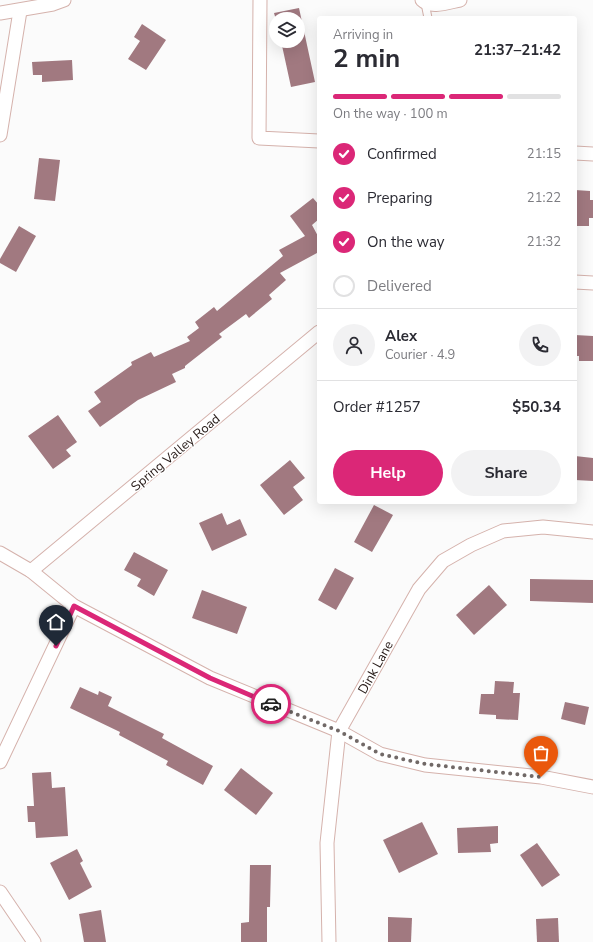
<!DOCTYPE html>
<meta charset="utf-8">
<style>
:root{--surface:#fff;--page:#f2f2f3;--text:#2b2b33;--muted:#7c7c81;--line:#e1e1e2;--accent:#db2777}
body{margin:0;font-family:"Nunito Sans",sans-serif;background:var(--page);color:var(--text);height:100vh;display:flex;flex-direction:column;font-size:15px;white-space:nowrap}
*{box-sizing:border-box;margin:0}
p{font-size:13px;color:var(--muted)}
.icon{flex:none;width:22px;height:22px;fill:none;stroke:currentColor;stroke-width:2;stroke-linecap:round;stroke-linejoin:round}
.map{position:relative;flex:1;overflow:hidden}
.side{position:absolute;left:317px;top:16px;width:260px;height:488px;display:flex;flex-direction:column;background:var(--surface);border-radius:4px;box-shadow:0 4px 16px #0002}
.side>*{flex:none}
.controls{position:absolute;left:269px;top:12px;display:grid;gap:8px}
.controls a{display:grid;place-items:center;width:36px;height:36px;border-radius:50%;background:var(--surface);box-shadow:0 4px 16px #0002;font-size:20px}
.pin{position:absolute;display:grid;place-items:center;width:34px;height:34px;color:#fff;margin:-41px -17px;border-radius:50% 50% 50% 0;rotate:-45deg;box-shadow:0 0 4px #0007}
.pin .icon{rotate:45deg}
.courier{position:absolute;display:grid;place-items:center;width:40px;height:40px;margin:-20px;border:3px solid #db2777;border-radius:50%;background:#fff;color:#222;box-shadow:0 1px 5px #0007}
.overview em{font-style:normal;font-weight:700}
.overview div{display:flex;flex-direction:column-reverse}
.overview{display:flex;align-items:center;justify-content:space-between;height:68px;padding:0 16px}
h1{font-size:26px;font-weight:700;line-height:30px}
.bar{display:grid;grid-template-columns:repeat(4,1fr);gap:6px 4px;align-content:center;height:48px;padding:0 16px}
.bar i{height:5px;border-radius:3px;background:var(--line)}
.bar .current{background:var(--accent)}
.bar p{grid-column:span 4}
.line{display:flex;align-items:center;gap:10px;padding:0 16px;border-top:1px solid var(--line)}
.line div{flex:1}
.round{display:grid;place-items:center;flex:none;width:42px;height:42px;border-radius:21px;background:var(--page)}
ol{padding:0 16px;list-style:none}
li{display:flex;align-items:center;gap:12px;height:44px}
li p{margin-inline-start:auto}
li .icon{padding:4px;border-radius:50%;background:var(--accent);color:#fff;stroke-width:4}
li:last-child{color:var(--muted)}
li i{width:22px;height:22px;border:2px solid var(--line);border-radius:50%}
.action{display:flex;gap:8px;margin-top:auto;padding:8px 16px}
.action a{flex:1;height:46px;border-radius:24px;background:var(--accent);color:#fff;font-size:16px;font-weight:700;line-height:46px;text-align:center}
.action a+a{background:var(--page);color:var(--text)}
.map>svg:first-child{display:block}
</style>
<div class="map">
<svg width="593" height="942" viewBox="0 0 593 942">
<rect width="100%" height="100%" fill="#fbfbfb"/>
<!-- building -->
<g fill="#a17980">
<path d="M299 8 315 82 291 87 281 41H298V19H276V20L274 13Z"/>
<path d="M142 24 166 40 146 70 128 59 140 41 134 37Z"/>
<path d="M72 60 73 80 42 82V75H33L32 62Z"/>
<path d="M39 158 60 160 55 201 34 199Z"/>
<path d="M575 190 590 191V200H593V218H589V226H576Z"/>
<path d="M313 198 319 205V219L312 225 319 238V254L317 253 280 273 286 280 269 295 272 299 249 318 246 314 219 334 222 337 185 366V368L172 374 176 382 138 400 100 427 88 411 101 402 94 392 132 365 131 362 151 352 154 357 190 341 187 337 199 328 195 322 214 307 217 311 283 256 279 250 305 236 290 216Z"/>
<path d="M19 226 36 236 16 272 0 263V259Z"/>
<path d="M575 335 593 336V361H579V356H575Z"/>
<path d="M58 415 77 442 66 450 71 456 53 469 28 436Z"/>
<path d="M575 456 593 458V481L575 480Z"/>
<path d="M290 460 305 478 293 487 303 500 284 515 260 485Z"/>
<path d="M374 505 393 515 372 552 354 542Z"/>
<path d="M222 513 227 525 240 519 247 535 212 551 199 523Z"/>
<path d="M134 552 168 570 154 596 137 586 141 579 124 570Z"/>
<path d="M335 568 354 578 336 610 318 600Z"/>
<path d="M530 579 593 580V603L530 601Z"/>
<path d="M489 585 507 605 474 635 456 615Z"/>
<path d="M202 590 247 607 237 634 192 618Z"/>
<path d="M495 681 514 682 513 693H520L518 720 496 719V715L479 714 481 694H494Z"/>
<path d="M80 687 98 695 99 691 112 697 108 706 164 734 162 738 213 766 203 785 166 765 168 761 119 735 120 732 70 708Z"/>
<path d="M565 702 589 707 585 725 561 719Z"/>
<path d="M241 768 273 793 256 815 224 790Z"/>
<path d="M51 772 52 788 65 787 68 836 36 838 35 822H28L27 806H34L32 773Z"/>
<path d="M422 822 438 854 399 873 383 840Z"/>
<path d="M498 826V843L490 844 491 852 458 853 457 828Z"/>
<path d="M537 843 560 875 542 887 520 855Z"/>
<path d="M77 849 83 861 80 863 92 887 69 900 50 863Z"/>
<path d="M250 865H271L270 907H267V942H241V923L249 922Z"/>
<path d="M101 910 106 942H84L79 914Z"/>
<path d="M388 917 412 918 411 942H388Z"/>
<path d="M558 918 559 942H537L536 919Z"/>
</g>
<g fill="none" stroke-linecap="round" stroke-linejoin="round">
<!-- lane casing -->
<g stroke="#d5b2ac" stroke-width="9">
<path id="lane" d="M427 1 425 3 428 18"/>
</g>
<!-- street casing -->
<g stroke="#d5b2ac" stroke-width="15">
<g id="street">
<path d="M260 0 259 138 319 141"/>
<path d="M422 0C431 9 449 2 460 0"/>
<path d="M0 13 53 4 64 0"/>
<path d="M0 135 20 11"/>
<path d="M575 153 593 154"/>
<path d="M575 282 593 283"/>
<path d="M0 553 31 571 74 606 210 678 339 731 380 754 425 765 541 777 593 787"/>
<path d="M31 571 319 332"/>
<path d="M0 762 74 606"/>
<path d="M0 892 34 942"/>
<path d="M329 942 327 843 339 731 419 589 443 561 471 545 503 531 543 527 593 532"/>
</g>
</g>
<!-- lane -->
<use href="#lane" stroke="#fff" stroke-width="7"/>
<!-- street -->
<use href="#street" stroke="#fff" stroke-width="13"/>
</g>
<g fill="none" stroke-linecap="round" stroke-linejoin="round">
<!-- done -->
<path stroke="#716967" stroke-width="4" stroke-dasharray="0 7.2" d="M271 704 339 731 380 754 425 764 541 777"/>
<!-- route -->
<path stroke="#db2777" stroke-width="5" d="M56 646 74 606 210 678 271 704"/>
</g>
<g text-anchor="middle" stroke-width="3" stroke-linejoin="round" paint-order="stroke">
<!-- street labels -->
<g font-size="13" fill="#261a17" stroke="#fff">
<text transform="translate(175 452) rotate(-40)" y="5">Spring Valley Road</text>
<text transform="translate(375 667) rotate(-61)" y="5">Dink Lane</text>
</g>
</g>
</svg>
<div class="controls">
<a><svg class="icon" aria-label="layers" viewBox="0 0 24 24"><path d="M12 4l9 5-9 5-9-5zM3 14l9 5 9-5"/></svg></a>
</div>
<div class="pin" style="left:541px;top:777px;background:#ea580c"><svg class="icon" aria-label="bag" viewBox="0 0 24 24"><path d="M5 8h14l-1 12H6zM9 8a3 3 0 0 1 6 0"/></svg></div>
<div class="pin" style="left:56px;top:646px;background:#1f2937"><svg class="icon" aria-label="home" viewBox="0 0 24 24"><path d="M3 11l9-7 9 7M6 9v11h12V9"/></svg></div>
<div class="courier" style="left:271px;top:704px"><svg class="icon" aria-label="car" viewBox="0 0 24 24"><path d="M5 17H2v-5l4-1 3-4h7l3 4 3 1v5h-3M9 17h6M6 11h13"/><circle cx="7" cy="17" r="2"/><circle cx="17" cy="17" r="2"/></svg></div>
<section class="side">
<div class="overview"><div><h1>2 min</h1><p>Arriving in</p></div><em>21:37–21:42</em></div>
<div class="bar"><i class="current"></i><i class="current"></i><i class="current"></i><i></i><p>On the way · 100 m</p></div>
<ol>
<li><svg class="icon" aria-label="check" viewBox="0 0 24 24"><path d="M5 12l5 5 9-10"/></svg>Confirmed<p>21:15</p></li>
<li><svg class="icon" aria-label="check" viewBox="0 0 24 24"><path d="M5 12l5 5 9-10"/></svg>Preparing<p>21:22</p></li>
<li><svg class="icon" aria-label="check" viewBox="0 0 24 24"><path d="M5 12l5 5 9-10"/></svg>On the way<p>21:32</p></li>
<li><i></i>Delivered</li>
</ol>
<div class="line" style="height:72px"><a class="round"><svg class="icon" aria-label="person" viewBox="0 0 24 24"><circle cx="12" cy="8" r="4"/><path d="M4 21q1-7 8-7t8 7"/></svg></a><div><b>Alex</b><p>Courier · 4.9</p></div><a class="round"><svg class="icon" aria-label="phone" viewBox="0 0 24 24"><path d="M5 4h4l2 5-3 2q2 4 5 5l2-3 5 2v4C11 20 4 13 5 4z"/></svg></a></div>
<div class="line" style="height:52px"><div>Order #1257</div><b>$50.34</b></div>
<div class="action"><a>Help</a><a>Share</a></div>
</section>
</div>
